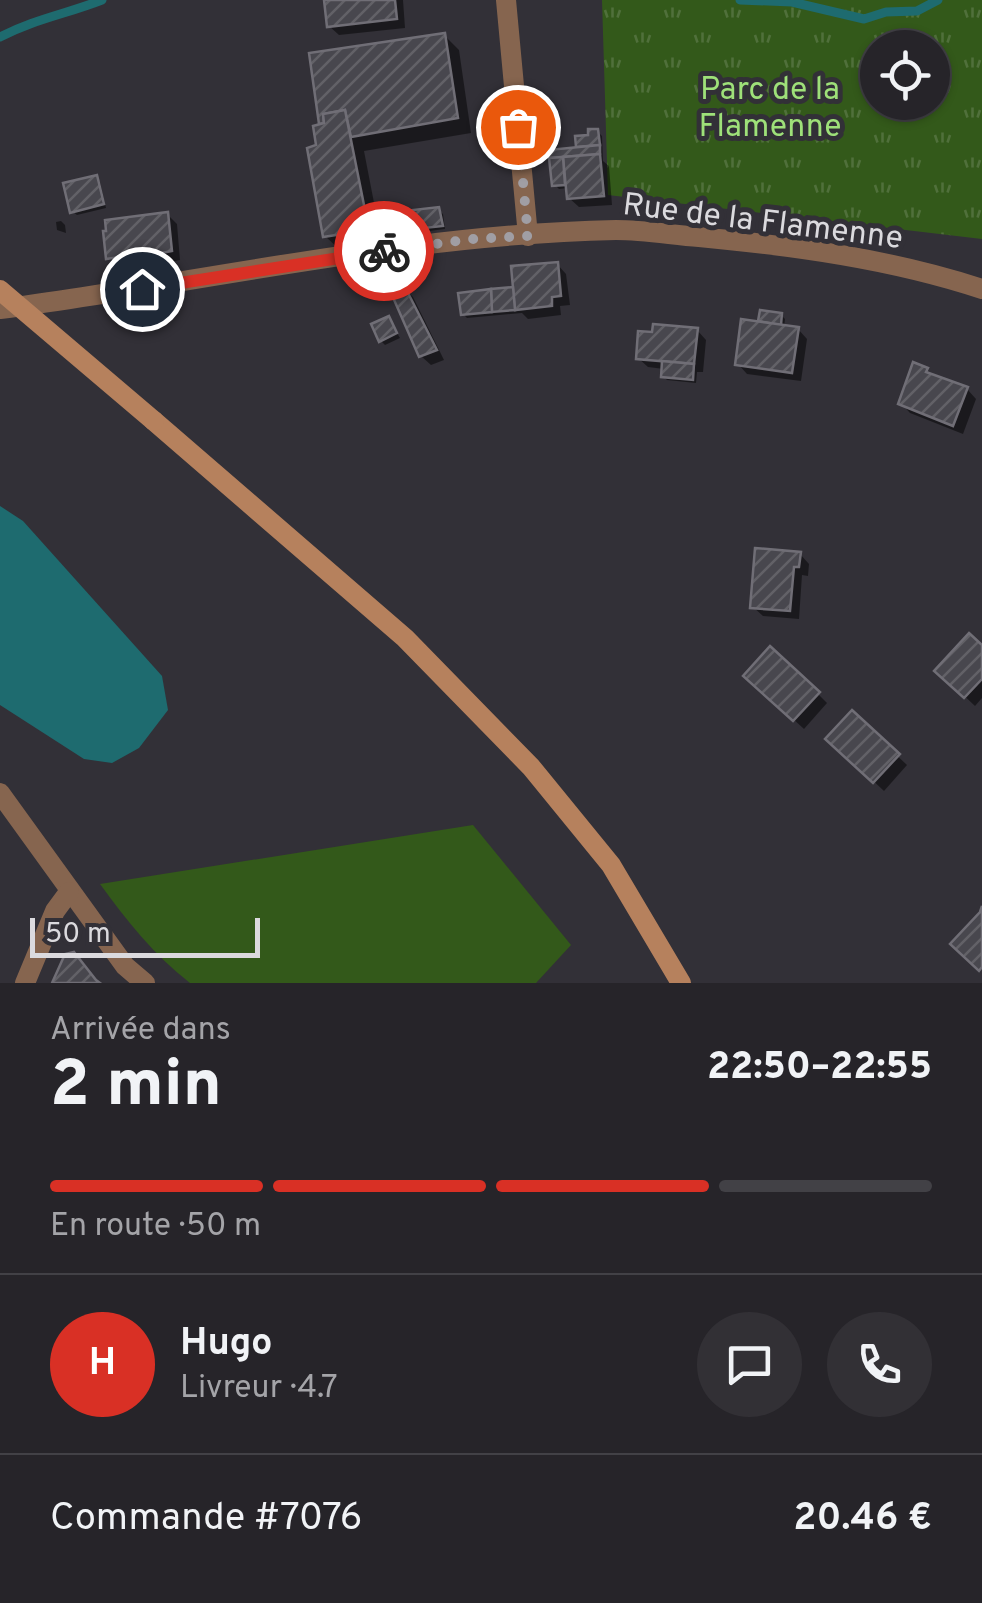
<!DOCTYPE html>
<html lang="fr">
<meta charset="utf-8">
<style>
:root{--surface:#262429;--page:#323035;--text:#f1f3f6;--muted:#a4a4a8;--line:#424146;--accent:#d93025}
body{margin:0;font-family:Overpass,sans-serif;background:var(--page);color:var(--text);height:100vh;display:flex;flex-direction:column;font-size:38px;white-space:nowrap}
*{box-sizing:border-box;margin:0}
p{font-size:32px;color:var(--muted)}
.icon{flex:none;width:55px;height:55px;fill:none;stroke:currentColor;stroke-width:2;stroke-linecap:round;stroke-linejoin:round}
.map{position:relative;height:983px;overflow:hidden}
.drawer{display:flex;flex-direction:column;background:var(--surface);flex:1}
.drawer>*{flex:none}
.buttons{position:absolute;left:860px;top:30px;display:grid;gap:20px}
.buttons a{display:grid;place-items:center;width:90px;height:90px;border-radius:50%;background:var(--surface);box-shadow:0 2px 8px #0004,0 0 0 2px var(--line);font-size:50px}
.scale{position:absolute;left:30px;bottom:25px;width:230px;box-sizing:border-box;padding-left:10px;border:5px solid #dbdade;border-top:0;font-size:28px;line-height:35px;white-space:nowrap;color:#dbdade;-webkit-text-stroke:8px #323037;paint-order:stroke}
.pin{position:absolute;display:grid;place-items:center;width:85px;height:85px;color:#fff;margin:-42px;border:5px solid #fff;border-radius:50%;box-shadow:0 2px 10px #0007}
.courier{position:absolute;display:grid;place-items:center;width:100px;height:100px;margin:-50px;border:8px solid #d93025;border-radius:50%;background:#fff;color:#222;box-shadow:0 2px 12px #0007}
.overview em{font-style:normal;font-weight:800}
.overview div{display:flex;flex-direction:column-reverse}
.overview{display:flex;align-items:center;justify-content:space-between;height:170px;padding:0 50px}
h1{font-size:65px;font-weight:800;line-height:75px}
.bar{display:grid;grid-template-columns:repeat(4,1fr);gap:15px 10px;align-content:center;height:120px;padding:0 50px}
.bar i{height:12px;border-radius:8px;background:var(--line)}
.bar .current{background:var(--accent)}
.bar p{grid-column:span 4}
.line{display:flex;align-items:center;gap:25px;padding:0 50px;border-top:2px solid var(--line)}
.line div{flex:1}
.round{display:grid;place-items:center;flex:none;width:105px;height:105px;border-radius:52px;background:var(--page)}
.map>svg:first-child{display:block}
</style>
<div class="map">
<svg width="982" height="983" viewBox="0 0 982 983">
<defs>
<pattern id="park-tufts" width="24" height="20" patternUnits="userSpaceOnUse" patternTransform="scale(2.5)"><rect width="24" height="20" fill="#33591a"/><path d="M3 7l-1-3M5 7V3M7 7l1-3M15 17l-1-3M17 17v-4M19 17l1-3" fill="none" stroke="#50703b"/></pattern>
<pattern id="building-hatch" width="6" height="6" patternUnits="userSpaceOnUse" patternTransform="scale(2.5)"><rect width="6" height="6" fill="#48474e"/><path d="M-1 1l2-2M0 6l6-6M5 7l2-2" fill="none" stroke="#626167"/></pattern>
</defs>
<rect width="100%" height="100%" fill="#323037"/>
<!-- grass -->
<path fill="#33591a" d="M473 825 571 945 536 983H190C154 955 127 921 100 884Z"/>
<!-- park -->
<path fill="url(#park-tufts)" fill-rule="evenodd" d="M602 0H982V239L608 195ZM878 48H932V102H878Z"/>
<!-- water -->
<path fill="#1e6b6f" d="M0 506 23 521 162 676 168 710 139 748 112 763 84 759 0 705Z"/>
<!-- shadow -->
<g fill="#0007">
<path d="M327 0H403L405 28 339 35 329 26Z"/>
<path d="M444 35 459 50 471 133 364 151 382 244 340 250 325 236 321 126 311 55Z"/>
<path d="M597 131 602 136 603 161 609 166 612 205 579 207 569 198 568 188 559 189 555 185 551 152 578 150 577 138 590 137Z"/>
<path d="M96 178 100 182 106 208 77 215 72 211Z"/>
<path d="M403 209 407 214 438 210 443 214 445 229 414 233 409 226 391 228 386 224Z"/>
<path d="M167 214 177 224 180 260 132 269 129 266 118 267 108 258Z"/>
<path d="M61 221 65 225 66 233 57 230 56 222Z"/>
<path d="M557 264 566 274 570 305 560 306 561 315 528 319 522 313 467 318 463 314 516 289Z"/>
<path d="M403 287 413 297 444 360 431 365 421 356Z"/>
<path d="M781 315 785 319 784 328 798 329 807 339 801 381 747 374 738 364 765 325 761 321Z"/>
<path d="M388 319 400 338 385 345 381 341Z"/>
<path d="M697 330 706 340 703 372H697L696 383 667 380 663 376 664 369 648 367 638 358Z"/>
<path d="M926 370 933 377 967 389 976 399 963 434 910 413 901 403Z"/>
<path d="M800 554 809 564 808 576 802 575 799 619 763 616 753 607Z"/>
<path d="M982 648V698L975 706 938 671Z"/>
<path d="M746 676 818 694 827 703 804 729Z"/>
<path d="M853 714 907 765 884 791 829 739Z"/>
</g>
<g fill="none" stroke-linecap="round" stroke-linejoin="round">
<!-- stream -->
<g stroke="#1e6b6f" stroke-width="9">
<path d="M740 0 792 2 864 19 886 12 917 11 938 0"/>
<path d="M0 37C35 19 66 14 102 0"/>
</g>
</g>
<!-- building -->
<g fill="url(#building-hatch)" stroke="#706e76" stroke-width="2.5">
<path d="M324 0H395L397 19 327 27Z"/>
<path d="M445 33 458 118 351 137 345 110 323 114 324 123 319 124 309 53Z"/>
<path d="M345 110 369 230 323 237 307 148 316 145 313 126 324 123 323 114Z"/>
<path d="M588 129H598L600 145 576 147 575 136 588 135Z"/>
<path d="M600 145V154L549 158 548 150Z"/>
<path d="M600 154 604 196 567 199 563 157Z"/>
<path d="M563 157 565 185 552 186 549 158Z"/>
<path d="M97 175 104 204 70 213 63 183Z"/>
<path d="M404 207 406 222 384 225 382 209Z"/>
<path d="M439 207 443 226 407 230 404 211Z"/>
<path d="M168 212 172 251 120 261V257L106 259 103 231H106L105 220Z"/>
<path d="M558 262 561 296 552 297V306L515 310 511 266Z"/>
<path d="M404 285 437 350 419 357 388 286Z"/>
<path d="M513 287 515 310 492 312 491 289Z"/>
<path d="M491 289 492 312 461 315 458 293Z"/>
<path d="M760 310 782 313 781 325 758 321Z"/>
<path d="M389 316 397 333 379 342 371 324Z"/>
<path d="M741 319 799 327 792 373 735 365Z"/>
<path d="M653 324 698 328 694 364 636 359 638 331 652 332Z"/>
<path d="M662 361 694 364 693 380 661 377Z"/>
<path d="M913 362 928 368 926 372 968 387 953 426 898 404Z"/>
<path d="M755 548 801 552 799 567H794L790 611 750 608Z"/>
<path d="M969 633 982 645V679L964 698 934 671Z"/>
<path d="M770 646 820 692 793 721 743 676Z"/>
<path d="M852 710 900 754 873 783 825 739Z"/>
<path d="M982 906V967L979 971 950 944 980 912Z"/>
<path d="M74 952 96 980 100 983H52L65 954Z"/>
</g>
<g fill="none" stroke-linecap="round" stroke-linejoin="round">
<!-- street -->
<g stroke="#86654f" stroke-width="20">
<path d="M506 0 528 236"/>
<path d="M0 309C204 282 409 234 616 230 644 230 672 235 699 237 794 246 891 259 982 289"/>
<path d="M0 793 125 966 145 983"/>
<path d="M25 983 55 911 69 892"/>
</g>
<!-- secondary -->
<path stroke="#b6815d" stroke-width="20" d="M154 421 405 638 531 767 611 865 681 983"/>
<!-- secondary-bridge -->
<path stroke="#b6815d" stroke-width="20" d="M0 290 154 421"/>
</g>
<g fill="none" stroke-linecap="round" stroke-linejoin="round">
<!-- done -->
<path stroke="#a09ea4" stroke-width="10" stroke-dasharray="0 18" d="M384 251 472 239 528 236 518 127"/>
<!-- route -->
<path stroke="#d93025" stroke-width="12" d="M142 289 384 251"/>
</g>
<g text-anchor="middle" stroke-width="10" stroke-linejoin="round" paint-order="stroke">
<!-- park labels -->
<g font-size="32" fill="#9ee079" stroke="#323037">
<text x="770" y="99">Parc de la<tspan x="770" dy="37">Flamenne</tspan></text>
</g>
<!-- street labels -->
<g font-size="32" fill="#dbdade" stroke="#323037">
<text transform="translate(763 220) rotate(7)" y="11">Rue de la Flamenne</text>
</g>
</g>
</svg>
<div class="buttons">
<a><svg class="icon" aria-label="locate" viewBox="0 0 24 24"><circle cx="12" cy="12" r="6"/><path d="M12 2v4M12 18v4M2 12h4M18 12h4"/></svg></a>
</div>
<div class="scale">50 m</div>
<div class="pin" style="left:518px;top:127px;background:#ea580c"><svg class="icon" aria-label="bag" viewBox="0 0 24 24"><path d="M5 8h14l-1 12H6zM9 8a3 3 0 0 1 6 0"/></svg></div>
<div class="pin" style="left:142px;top:289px;background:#1f2937"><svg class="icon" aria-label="home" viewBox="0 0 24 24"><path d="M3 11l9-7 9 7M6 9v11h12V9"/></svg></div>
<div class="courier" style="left:384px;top:251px"><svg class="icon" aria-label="bike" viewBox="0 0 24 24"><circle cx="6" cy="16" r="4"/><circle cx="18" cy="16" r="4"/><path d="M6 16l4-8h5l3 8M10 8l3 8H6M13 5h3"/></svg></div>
</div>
<section class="drawer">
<div class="overview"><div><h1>2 min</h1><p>Arrivée dans</p></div><em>22:50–22:55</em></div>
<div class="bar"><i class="current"></i><i class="current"></i><i class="current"></i><i></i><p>En route · 50 m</p></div>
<div class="line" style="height:180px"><b class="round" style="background:var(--accent);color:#fff">H</b><div><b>Hugo</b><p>Livreur · 4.7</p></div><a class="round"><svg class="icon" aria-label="chat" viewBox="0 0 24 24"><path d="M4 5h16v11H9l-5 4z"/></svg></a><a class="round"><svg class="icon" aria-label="phone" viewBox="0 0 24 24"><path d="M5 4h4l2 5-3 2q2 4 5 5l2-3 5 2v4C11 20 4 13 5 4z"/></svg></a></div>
<div class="line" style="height:130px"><div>Commande #7076</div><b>20.46 €</b></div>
</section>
